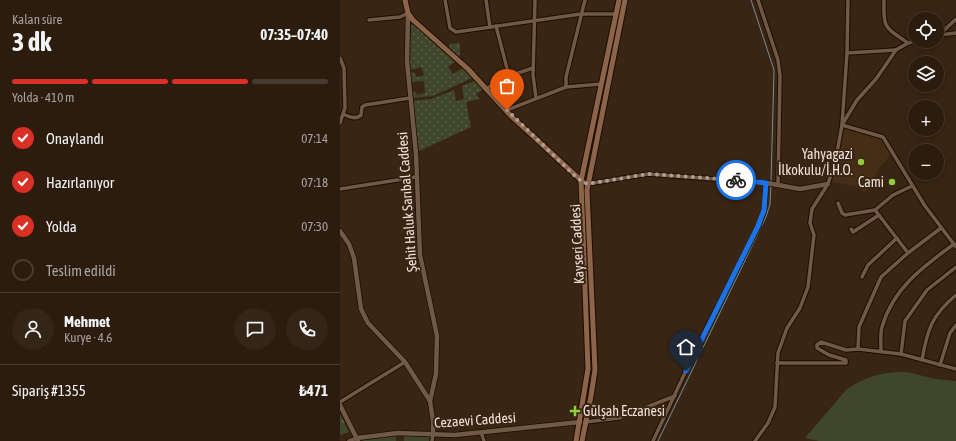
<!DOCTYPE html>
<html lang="tr">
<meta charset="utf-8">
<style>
:root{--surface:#2b1c0e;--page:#332517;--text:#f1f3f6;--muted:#a6a19e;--line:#473a2e;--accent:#d93025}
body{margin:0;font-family:"Asap Condensed",sans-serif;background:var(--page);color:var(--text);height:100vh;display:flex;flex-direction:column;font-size:15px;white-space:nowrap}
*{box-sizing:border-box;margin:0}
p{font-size:13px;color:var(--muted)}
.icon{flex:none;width:22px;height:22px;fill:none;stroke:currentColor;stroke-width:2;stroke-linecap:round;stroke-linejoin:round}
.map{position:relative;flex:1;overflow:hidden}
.panel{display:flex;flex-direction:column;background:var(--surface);width:340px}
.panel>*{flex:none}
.controls{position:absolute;left:568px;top:12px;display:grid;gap:8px}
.controls a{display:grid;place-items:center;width:36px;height:36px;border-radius:50%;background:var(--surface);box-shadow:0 2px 10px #0003,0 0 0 1px var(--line);font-size:20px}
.pin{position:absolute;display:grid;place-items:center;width:34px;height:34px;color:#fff;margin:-41px -17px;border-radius:50% 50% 50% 0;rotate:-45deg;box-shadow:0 0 4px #0007}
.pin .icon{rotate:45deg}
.courier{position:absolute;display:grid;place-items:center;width:40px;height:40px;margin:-20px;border:3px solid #1a73e8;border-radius:50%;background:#fff;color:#222;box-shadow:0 1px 5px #0007}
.headline em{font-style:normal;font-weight:700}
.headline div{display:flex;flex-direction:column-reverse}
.headline{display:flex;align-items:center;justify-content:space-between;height:68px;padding:0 12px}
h1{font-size:26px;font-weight:700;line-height:30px}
.bar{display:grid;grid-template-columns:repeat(4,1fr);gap:6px 4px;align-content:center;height:48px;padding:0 12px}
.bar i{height:5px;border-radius:3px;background:var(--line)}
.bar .on{background:var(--accent)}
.bar p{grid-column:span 4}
.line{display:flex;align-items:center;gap:10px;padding:0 12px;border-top:1px solid var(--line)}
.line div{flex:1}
.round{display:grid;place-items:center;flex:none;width:42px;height:42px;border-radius:21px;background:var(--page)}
ol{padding:0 12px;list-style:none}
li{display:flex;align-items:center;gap:12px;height:44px}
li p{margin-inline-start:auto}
li .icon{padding:4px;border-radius:50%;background:var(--accent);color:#fff;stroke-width:4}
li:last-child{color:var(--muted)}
li i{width:22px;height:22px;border:2px solid var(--line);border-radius:50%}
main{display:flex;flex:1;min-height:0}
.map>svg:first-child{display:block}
</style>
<main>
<section class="panel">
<div class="headline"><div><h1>3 dk</h1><p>Kalan süre</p></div><em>07:35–07:40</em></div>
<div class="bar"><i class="on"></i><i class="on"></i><i class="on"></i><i></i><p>Yolda · 410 m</p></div>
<ol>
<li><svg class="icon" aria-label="check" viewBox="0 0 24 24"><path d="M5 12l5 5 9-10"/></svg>Onaylandı<p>07:14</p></li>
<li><svg class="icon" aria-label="check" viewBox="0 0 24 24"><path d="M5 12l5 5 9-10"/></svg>Hazırlanıyor<p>07:18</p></li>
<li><svg class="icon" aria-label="check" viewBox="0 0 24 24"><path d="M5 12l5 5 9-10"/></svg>Yolda<p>07:30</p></li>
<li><i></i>Teslim edildi</li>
</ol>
<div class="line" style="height:72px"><a class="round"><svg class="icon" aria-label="person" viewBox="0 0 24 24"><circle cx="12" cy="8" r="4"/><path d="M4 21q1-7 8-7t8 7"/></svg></a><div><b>Mehmet</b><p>Kurye · 4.6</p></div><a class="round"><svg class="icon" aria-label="chat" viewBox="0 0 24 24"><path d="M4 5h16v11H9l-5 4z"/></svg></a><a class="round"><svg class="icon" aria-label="phone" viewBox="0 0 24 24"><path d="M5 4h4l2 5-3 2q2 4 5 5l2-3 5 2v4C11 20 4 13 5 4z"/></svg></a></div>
<div class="line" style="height:52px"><div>Sipariş #1355</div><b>₺471</b></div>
</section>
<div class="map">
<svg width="616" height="441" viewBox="0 0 616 441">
<defs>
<pattern id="cemetery-stones" width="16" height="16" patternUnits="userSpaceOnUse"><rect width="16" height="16" fill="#40462a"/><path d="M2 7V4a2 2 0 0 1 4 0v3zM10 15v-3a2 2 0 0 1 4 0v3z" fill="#5c6048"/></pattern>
<pattern id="garden-dots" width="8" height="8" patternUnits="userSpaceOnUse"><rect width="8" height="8" fill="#40462a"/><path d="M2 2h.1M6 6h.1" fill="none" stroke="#5c6048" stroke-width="1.8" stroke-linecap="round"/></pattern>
</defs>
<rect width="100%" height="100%" fill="#392513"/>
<!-- built -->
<path fill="#462d16" d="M508 128 541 139 550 155 539 169 526 192 517 187 492 182 503 129Z"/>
<!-- grass -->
<g fill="#40462a">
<path d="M567 372 595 379 616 381V441H479L465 438 506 390C524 377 544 371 567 372Z"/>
<path d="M56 435V441H22L23 439Z"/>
<path d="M64 435 90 437V441H64Z"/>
</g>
<!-- cemetery -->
<path fill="url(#cemetery-stones)" d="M0 414 9 432 0 435Z"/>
<!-- garden -->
<g fill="url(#garden-dots)">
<path d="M71 24 75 26 116 61 108 67 113 74 123 68 132 75V78L93 96 72 98 71 91 76 92 77 95 85 93 84 81 71 82 70 71 75 74 77 77 84 75 81 67 70 70Z"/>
<path d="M120 43V55L119 56 109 48 110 44Z"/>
<path d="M137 80 144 89 136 94 139 99 126 102 131 127 79 151 72 101 91 99 114 90 116 101 124 99 122 86Z"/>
</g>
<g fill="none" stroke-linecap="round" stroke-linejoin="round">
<!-- stream -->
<g stroke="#738e93" stroke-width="1">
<path d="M411 0 434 70 431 182"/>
<path d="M318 441 426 217 430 204 431 185"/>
</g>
<!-- minor casing -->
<g stroke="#1f0d00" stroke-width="5.5">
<g id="minor">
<path d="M105 0 110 28 116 32 241 14H275"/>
<path d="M146 0 150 27"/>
<path d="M195 0 193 75 196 98"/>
<path d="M418 0 438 60 440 76 438 185"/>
<path d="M544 0C543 29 545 27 568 43"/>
<path d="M29 20 60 17 68 13"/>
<path d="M156 26 169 76"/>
<path d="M599 35 616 19"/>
<path d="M599 35 616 33"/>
<path d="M576 41 568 43 556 50 536 79 517 100 502 125 543 137 585 206 616 247"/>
<path d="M507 53 556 50"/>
<path d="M0 58 4 68 5 108 0 123"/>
<path d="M226 87V77L245 0"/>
<path d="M147 88 169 76 193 68"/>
<path d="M167 110 226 87 261 84"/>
<path d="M3 114C9 117 16 120 21 115L22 107 25 105 70 98"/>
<path d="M247 184 308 174 427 183"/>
<path d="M0 189 76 177"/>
<path d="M498 203 502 213 505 215 535 210"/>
<path d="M511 229 513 232 539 215"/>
<path d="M568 253 535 210 553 195 572 186"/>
<path d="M522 277 528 265 557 238"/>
<path d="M518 349 519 327 541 277 568 253 601 228"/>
<path d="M541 351C541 344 540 334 542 327 553 288 584 266 614 244"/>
<path d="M561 354 565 321 587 290 616 267"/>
<path d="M582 360C587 330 592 315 616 295"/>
<path d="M437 363H506V360L489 355 477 348V345L481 342 506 350 518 349 561 354 616 369"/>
<path d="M600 365 610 333 616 325"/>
<path d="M0 402 65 362"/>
<path d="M245 422 279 418 335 396"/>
<path d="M141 432 144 441"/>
<path d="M9 441 17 438"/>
<path d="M92 441 93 434"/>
<path d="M313 441 358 345 419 226 424 210 426 183"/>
<path d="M415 441 428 423 435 407 438 353 447 328 460 308 468 287 474 235 470 223 472 209 488 184 496 158 502 125 507 53 508 0"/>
</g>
</g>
<!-- tertiary casing -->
<g stroke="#1f0d00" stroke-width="6">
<g id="tertiary">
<path d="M68 13 67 61 76 154 80 255 97 336 96 374 90 401 93 421V434"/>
<path d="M427 183 460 189 488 184"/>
<path d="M0 231 9 244 14 258 21 309 28 323 65 362 90 401"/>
<path d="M0 405 18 441"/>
<path d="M17 438 58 433 115 435 240 422"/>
</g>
</g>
<!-- secondary casing -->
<g stroke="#1f0d00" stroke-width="7">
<g id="secondary">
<path d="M65 0 68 13 73 20 128 69 171 116 243 182"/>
<path d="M236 441 248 369 241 181 279 0"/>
<path d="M242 441 251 396 255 370 247 190 285 0"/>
</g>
</g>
<!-- minor -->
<use href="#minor" stroke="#705946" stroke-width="3.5"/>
<!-- tertiary -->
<use href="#tertiary" stroke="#705946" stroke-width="4.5"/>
<!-- secondary -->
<use href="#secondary" stroke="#8c6449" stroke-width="5"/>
</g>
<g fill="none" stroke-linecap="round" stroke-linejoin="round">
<!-- done -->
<path stroke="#af9f92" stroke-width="4" stroke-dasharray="0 7.2" d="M167 110 237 178 247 184 308 174 396 180"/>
<!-- route -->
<path stroke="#1a73e8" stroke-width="5" d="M346 371 418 226 424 210 426 183 396 180"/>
</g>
<!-- markers -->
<g fill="#93cc3d" stroke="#392513" stroke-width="1.5">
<circle cx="521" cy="162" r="4"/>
<circle cx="552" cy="182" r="4"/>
<path d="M233 405h4v4h4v4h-4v4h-4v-4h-4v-4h4z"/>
</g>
<g text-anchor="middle" stroke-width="4" stroke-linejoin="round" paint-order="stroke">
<!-- poi labels -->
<g font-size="14" fill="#efe1d6" stroke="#392513" text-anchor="end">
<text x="513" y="159">Yahyagazi<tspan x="513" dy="16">İlkokulu/İ.H.O.</tspan></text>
<text x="544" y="187">Cami</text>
<text x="243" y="416" text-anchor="start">Gülşah Eczanesi</text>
</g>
<!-- street labels -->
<g font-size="14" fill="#efe1d6" stroke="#392513">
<text transform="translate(67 202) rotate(-94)" y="5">Şehit Haluk Sarıbal Caddesi</text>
<text transform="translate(237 244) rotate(-93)" y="5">Kayseri Caddesi</text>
<text transform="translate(135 420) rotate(-4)" y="5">Cezaevi Caddesi</text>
</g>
</g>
</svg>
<div class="controls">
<a><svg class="icon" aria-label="locate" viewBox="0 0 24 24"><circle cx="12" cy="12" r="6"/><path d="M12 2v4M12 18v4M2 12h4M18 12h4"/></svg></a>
<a><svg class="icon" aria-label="layers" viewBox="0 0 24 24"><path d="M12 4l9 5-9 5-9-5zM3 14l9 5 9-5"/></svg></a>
<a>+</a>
<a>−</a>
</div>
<div class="pin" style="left:167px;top:110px;background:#ea580c"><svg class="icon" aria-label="bag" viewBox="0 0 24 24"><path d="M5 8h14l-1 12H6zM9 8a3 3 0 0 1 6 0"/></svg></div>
<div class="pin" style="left:346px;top:371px;background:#1f2937"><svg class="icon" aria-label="home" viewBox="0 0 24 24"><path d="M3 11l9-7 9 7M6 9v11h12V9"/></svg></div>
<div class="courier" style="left:396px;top:180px"><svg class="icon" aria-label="bike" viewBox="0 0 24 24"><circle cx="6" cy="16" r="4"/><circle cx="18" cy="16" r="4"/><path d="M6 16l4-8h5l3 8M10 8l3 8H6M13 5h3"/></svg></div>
</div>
</main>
